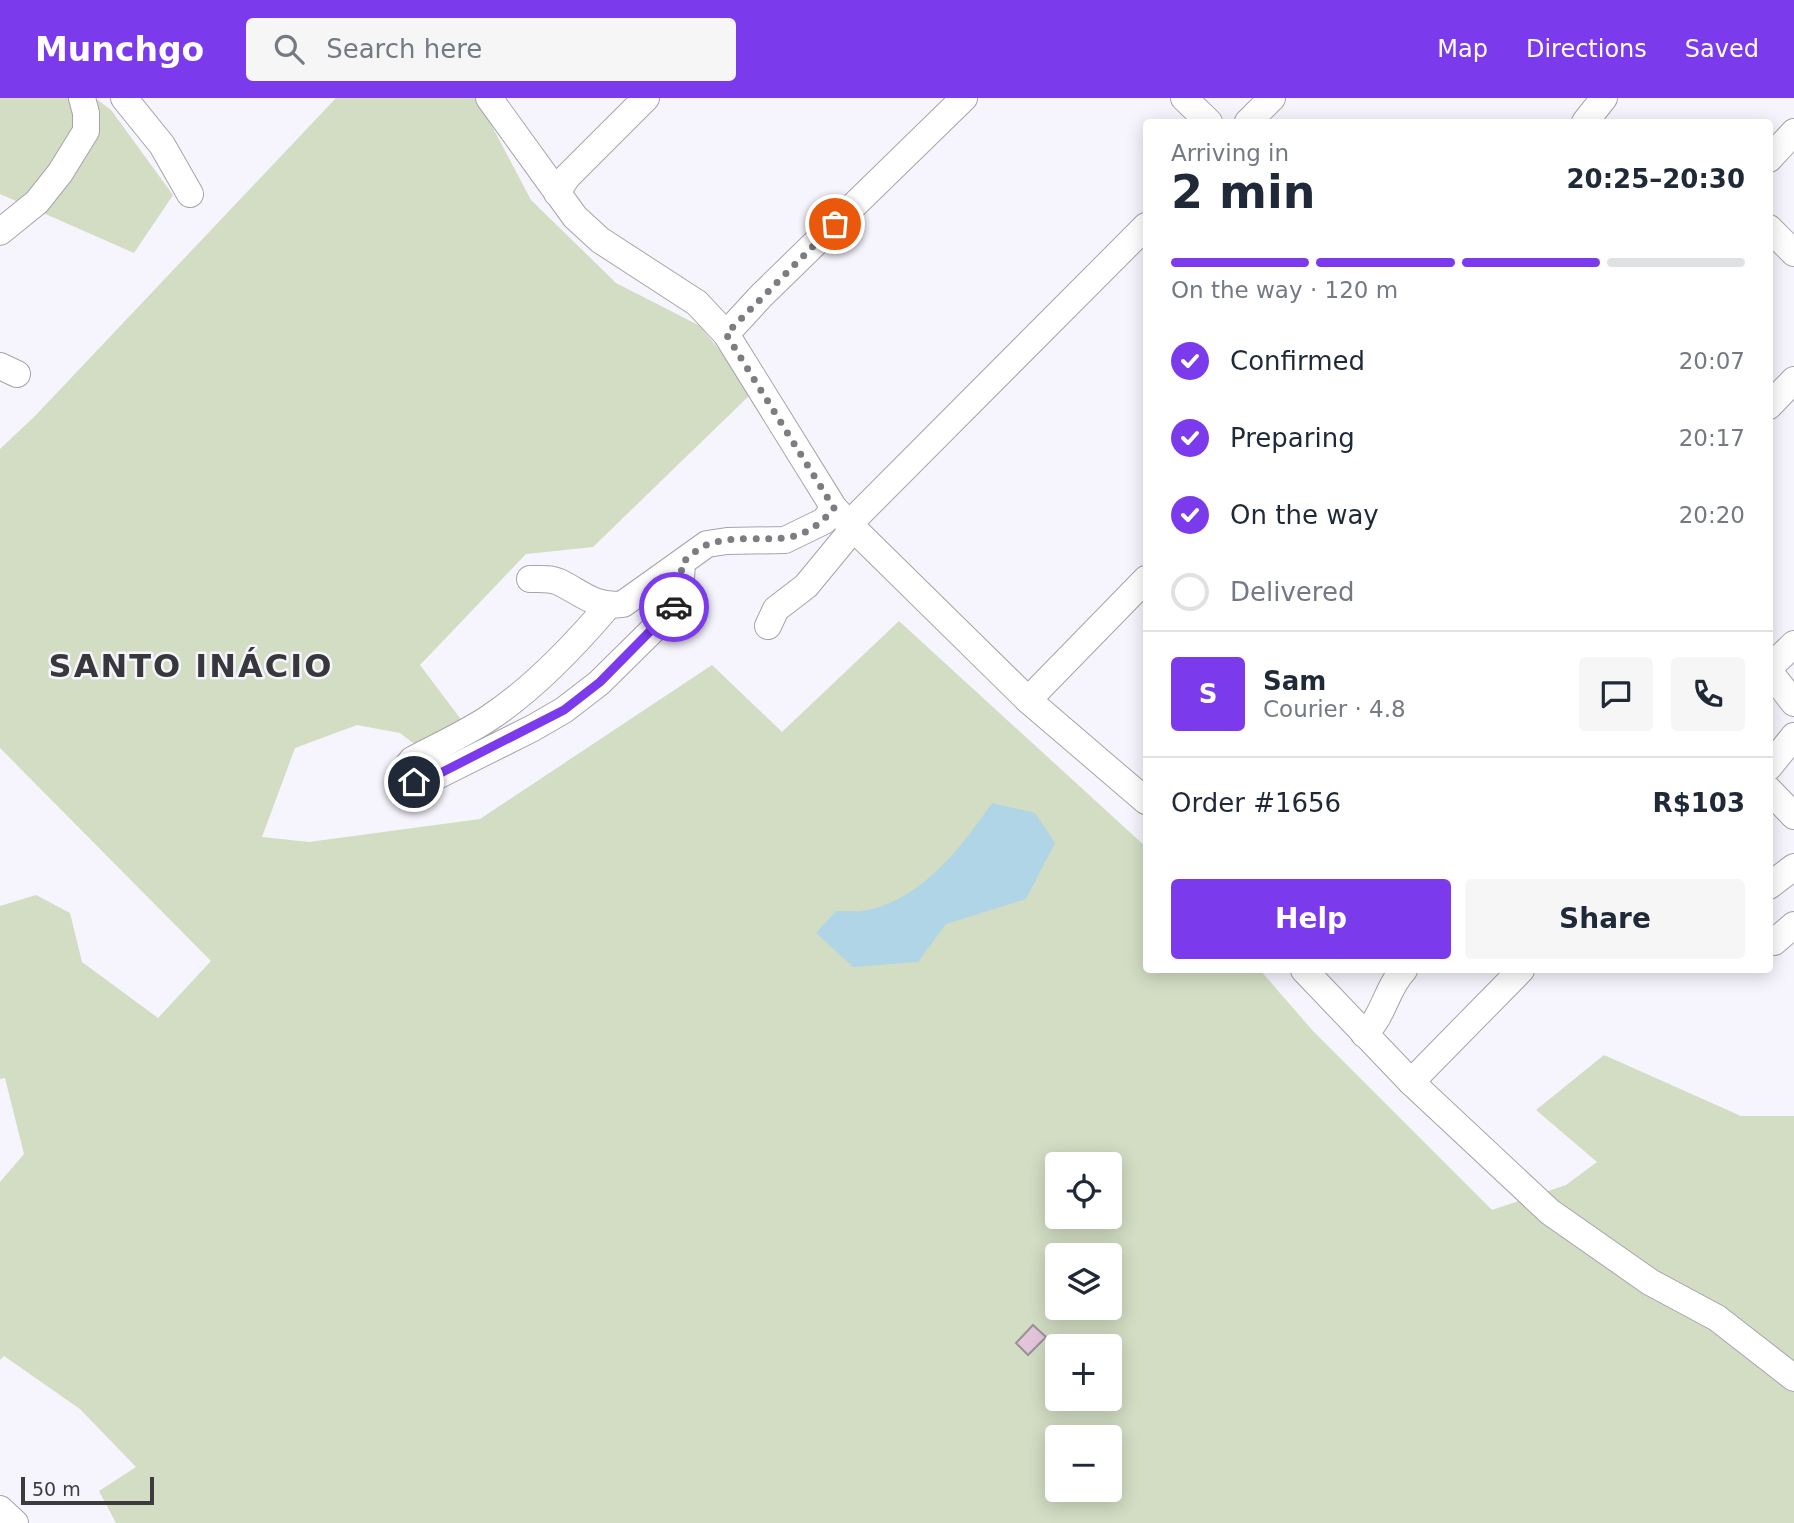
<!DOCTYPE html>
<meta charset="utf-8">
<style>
:root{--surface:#fff;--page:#f6f6f7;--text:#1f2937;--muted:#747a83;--line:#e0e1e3;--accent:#7c3aed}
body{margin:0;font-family:"DejaVu Sans",sans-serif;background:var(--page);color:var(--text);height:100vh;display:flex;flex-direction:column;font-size:26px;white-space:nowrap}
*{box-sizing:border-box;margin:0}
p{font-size:23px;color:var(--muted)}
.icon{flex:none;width:38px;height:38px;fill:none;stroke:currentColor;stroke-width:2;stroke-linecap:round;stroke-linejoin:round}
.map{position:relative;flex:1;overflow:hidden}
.drawer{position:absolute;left:1143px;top:21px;width:630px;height:854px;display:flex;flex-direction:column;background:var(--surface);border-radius:7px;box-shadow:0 4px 18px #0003}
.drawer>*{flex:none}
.controls{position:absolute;left:1045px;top:1054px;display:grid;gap:14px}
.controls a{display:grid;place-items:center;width:77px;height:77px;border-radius:7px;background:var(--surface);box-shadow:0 4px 18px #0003;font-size:35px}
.scale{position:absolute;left:21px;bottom:18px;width:133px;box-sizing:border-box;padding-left:7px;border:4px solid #3c3b3e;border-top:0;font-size:19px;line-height:24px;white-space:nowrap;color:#3c3b3e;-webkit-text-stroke:5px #f6f4fc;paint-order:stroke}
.pin{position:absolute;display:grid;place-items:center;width:60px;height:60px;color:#fff;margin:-30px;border:4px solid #fff;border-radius:50%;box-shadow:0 2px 7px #0007}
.courier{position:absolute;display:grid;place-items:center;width:70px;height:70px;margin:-35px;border:5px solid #7c3aed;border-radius:50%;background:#fff;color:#222;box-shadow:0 2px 9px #0007}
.headline em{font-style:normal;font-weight:800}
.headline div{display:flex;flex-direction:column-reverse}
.headline{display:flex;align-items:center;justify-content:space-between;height:119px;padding:0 28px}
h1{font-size:46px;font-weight:800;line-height:52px}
.bar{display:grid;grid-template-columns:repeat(4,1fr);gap:10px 7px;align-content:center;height:84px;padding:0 28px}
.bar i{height:9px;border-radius:5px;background:var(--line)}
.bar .on{background:var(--accent)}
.bar p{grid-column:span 4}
.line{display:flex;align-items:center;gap:18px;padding:0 28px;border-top:2px solid var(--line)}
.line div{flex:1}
.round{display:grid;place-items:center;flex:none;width:74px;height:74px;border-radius:7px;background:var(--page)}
ol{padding:0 28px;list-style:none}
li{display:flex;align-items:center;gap:21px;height:77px}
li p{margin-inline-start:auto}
li .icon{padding:7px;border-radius:50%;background:var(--accent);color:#fff;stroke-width:4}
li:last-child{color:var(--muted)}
li i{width:38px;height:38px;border:4px solid var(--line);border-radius:50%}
.action{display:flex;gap:14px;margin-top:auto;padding:14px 28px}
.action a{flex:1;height:80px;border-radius:7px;background:var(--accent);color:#fff;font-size:28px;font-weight:800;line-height:80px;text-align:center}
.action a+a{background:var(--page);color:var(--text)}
header{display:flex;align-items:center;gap:42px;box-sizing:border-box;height:98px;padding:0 35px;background:var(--accent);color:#fff}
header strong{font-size:33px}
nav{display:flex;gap:38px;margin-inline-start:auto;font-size:24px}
.search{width:490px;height:63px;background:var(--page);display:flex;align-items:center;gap:18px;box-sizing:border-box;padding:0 24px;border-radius:7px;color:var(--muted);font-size:26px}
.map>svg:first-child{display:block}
</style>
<header>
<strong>Munchgo</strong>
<div class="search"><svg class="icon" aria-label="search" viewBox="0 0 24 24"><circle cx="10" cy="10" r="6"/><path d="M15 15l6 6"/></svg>Search here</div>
<nav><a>Map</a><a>Directions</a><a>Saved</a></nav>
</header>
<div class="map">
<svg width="1794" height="1425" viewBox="0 0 1794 1425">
<rect width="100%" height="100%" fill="#f6f4fc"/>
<!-- green -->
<g fill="#d2ddc3" fill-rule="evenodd">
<path d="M0 0H95L111 12 173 97 134 155 0 96Z"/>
<path d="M336 0H477L531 102 616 185 700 228 753 294 593 449 526 456 420 567 478 644 433 660 400 635 357 627 295 650 262 739 309 744 480 721 712 567 782 634 899 523 1146 749V872H1260L1313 933 1492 1112 1566 1087 1597 1064 1536 1012 1604 957 1741 1018H1794V1425H116L99 1393 136 1369 80 1311 4 1258 0 1262V1084L24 1056 5 980 0 981V808L36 797 70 815 82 864 158 920 211 863 0 650V351L35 318ZM1057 1066H1110V1118H1057ZM1057 1157H1110V1209H1057ZM1057 1248H1110V1300H1057ZM1057 1339H1110V1391H1057Z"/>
</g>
<!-- water -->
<path fill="#afd5e6" d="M992 705 1035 715 1055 745 1026 801 946 826 918 864 853 869 816 835 836 813C846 813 858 814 868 812 925 799 960 750 992 705Z"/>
<!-- building -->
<path fill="#e4c4db" stroke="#989296" stroke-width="2" d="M1033 1227 1046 1239 1028 1257 1016 1245Z"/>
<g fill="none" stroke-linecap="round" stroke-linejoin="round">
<!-- minor casing -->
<g stroke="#a6a4ab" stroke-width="28">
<g id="minor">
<path d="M124 0 162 47 190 96"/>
<path d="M489 0 575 119 600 142 697 205 726 236 834 410 849 426 1028 602 1146 703"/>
<path d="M1184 0 1209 24"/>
<path d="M1248 24 1272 0"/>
<path d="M1585 24 1604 0"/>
<path d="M1769 61 1794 34"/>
<path d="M557 95 567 79 646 0"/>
<path d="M1769 130 1794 155"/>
<path d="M0 134 37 104 60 75 86 33V15L82 0"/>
<path d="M726 236 761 198 964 0"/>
<path d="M0 268 17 276"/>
<path d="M1769 308 1794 282"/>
<path d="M849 426 1146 128"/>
<path d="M530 481C539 481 551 480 559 484 582 495 595 510 623 506L707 446 727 443 785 442 824 423 834 410"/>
<path d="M608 508C574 548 533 591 489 620 465 636 438 648 412 662L408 667V679L421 686 533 630 564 612 599 585 673 512 680 495 682 465"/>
<path d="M768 528 776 511 806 488 853 431"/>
<path d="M1769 570 1794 546"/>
<path d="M1769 573 1794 605"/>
<path d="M1028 602 1146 481"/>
<path d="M1769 669 1794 638"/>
<path d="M1769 692 1794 718"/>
<path d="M1769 788 1794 769"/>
<path d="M1774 844 1794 827"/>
<path d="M1304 872 1411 984 1550 1114 1650 1184 1717 1220 1794 1280"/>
<path d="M1364 936C1384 919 1386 890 1404 872"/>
<path d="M1411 984 1521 872"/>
<path d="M0 1411 15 1425"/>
</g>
</g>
<!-- minor -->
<use href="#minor" stroke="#fff" stroke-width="26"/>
</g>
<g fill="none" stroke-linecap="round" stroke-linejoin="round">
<!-- done -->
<path stroke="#7d7c80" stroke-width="7" stroke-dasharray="0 12.6" d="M674 509 680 495 682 465C690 458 699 449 709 446 758 430 794 460 834 410L726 236 835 126"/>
<!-- route -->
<path stroke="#7c3aed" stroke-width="9" d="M414 684 421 685 564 612 600 584 674 509"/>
</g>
<g text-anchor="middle" stroke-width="5" stroke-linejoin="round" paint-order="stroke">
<!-- district labels -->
<g font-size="32" font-weight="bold" letter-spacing="2" fill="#38373c" stroke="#f6f4fc">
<text x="191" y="579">SANTO INÁCIO</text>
</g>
</g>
</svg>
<div class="controls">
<a><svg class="icon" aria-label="locate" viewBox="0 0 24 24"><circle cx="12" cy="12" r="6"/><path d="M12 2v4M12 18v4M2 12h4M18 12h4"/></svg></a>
<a><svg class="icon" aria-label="layers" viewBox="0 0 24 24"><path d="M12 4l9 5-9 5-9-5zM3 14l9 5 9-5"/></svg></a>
<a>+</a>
<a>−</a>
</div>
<div class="scale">50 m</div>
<div class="pin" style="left:835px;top:126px;background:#ea580c"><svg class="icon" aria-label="bag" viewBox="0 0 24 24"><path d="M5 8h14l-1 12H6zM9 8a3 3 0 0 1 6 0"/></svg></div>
<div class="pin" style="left:414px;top:684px;background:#1f2937"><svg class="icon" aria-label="home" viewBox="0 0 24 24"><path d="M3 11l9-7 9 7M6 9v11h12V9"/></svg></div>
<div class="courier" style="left:674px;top:509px"><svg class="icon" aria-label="car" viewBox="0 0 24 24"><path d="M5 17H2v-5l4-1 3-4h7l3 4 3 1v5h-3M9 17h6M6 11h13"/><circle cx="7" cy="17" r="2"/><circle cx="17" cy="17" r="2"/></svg></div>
<section class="drawer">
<div class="headline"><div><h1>2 min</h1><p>Arriving in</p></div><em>20:25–20:30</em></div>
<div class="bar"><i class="on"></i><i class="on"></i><i class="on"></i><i></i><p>On the way · 120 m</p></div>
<ol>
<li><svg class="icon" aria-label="check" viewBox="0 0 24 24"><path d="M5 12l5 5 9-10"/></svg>Confirmed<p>20:07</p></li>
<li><svg class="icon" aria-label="check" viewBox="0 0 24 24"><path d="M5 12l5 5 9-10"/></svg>Preparing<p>20:17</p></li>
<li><svg class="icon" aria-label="check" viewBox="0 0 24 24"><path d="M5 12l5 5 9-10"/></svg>On the way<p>20:20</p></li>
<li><i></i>Delivered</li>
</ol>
<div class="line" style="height:126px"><b class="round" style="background:var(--accent);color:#fff">S</b><div><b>Sam</b><p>Courier · 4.8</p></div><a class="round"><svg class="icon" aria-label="chat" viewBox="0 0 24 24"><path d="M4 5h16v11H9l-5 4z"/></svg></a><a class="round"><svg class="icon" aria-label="phone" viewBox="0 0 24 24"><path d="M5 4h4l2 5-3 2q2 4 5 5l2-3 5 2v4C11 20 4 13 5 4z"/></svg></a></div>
<div class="line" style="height:91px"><div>Order #1656</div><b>R$103</b></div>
<div class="action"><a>Help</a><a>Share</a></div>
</section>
</div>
